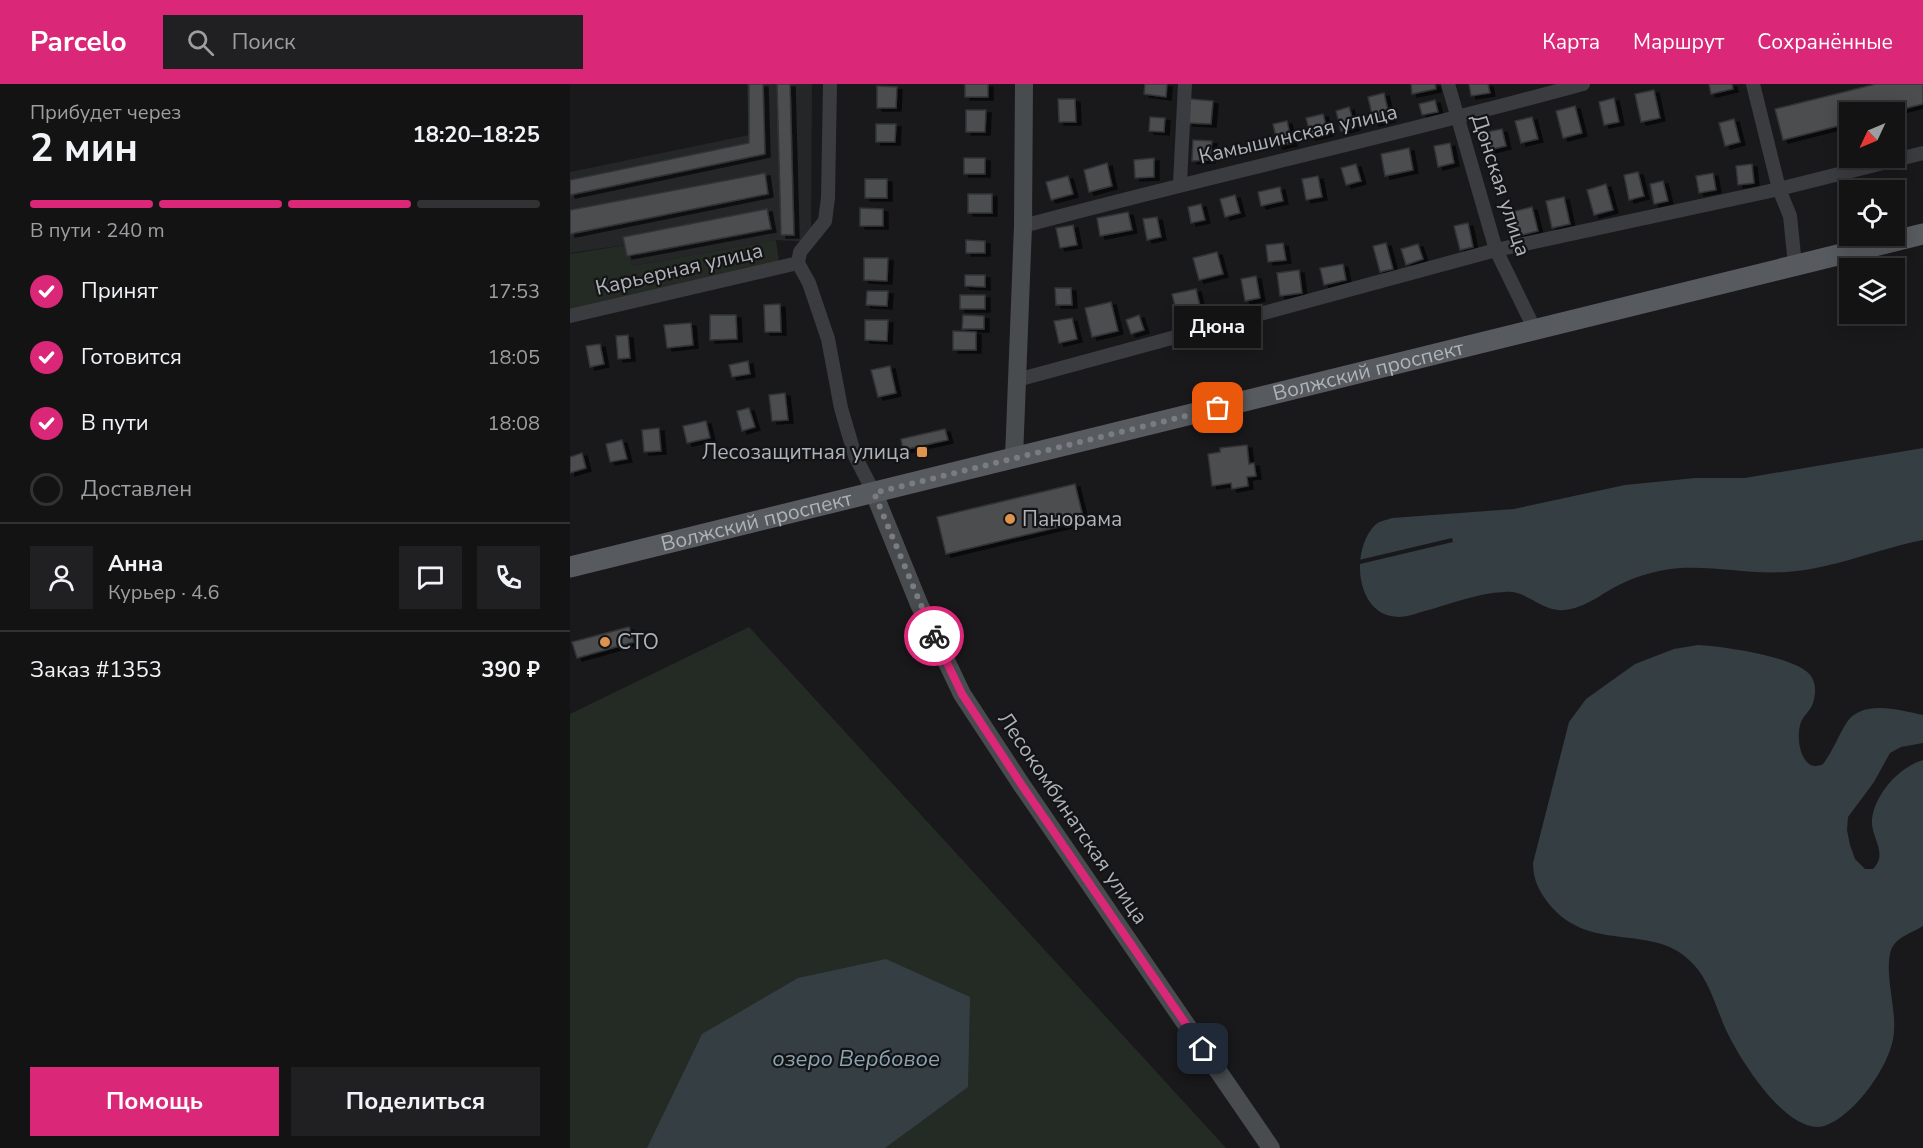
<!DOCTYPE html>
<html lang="ru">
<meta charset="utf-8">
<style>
:root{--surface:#131314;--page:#202022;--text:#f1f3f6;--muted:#9d9ea0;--line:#323234;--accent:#db2777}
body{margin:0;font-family:"Nunito Sans",sans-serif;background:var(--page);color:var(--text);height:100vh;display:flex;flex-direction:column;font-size:22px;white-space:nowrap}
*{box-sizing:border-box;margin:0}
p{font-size:20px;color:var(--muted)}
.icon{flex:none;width:33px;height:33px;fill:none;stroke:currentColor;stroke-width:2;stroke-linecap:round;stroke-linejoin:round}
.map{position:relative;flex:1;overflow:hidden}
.side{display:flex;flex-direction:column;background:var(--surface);width:570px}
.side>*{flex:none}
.needle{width:39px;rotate:226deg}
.controls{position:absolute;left:1269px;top:18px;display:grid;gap:12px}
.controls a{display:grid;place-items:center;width:66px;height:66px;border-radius:0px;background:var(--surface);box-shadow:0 3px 15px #0003,0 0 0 2px var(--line);font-size:30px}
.pin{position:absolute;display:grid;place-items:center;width:51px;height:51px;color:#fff;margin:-26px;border-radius:12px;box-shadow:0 3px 9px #0006}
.courier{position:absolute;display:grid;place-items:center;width:60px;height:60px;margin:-30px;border:4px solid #db2777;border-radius:50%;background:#fff;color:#222;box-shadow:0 2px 8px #0007}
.bubble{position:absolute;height:42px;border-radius:0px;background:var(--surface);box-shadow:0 3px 15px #0003,0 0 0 2px var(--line);font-size:20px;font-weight:700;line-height:42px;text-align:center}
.headline em{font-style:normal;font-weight:700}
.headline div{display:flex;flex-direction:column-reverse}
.headline{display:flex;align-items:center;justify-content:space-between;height:102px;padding:0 30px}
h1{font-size:39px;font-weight:700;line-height:45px}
.bar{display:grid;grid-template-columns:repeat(4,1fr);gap:9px 6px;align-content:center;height:72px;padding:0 30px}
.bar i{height:8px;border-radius:4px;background:var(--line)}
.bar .current{background:var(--accent)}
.bar p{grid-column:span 4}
.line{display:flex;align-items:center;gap:15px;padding:0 30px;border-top:2px solid var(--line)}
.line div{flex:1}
.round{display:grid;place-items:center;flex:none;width:63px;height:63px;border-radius:0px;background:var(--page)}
ol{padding:0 30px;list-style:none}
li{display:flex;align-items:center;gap:18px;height:66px}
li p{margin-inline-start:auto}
li .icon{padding:6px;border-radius:50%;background:var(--accent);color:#fff;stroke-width:4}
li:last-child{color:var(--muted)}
li i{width:33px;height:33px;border:3px solid var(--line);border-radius:50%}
.primary-button{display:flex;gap:12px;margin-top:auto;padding:12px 30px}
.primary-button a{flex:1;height:69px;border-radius:0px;background:var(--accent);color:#fff;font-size:24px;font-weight:700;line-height:69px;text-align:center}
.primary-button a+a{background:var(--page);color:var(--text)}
header{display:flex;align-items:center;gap:36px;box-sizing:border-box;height:84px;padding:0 30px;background:var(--accent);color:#fff}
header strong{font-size:28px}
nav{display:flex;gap:33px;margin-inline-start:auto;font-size:21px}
.search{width:420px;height:54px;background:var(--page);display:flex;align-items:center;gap:15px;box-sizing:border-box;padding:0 21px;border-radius:0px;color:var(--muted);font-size:22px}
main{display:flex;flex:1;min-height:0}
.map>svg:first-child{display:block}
</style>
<header>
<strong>Parcelo</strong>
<div class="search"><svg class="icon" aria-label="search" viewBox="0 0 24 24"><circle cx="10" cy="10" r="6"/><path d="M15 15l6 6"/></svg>Поиск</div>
<nav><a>Карта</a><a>Маршрут</a><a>Сохранённые</a></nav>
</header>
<main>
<section class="side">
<div class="headline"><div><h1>2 мин</h1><p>Прибудет через</p></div><em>18:20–18:25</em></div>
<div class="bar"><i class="current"></i><i class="current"></i><i class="current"></i><i></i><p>В пути · 240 m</p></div>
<ol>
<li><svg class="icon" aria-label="check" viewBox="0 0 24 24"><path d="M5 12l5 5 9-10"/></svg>Принят<p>17:53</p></li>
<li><svg class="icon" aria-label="check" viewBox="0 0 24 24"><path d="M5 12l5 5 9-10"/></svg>Готовится<p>18:05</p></li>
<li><svg class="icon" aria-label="check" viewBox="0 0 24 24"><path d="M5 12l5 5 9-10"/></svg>В пути<p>18:08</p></li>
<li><i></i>Доставлен</li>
</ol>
<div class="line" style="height:108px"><a class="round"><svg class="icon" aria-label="person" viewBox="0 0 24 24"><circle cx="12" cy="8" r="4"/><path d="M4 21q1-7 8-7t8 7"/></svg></a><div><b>Анна</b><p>Курьер · 4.6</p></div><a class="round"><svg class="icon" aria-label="chat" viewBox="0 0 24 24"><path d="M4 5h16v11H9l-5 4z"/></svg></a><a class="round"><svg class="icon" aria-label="phone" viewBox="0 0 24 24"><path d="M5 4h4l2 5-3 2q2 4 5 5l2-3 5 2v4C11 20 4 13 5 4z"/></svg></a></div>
<div class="line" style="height:78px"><div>Заказ #1353</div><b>390 ₽</b></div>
<div class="primary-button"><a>Помощь</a><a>Поделиться</a></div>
</section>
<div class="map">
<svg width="1353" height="1064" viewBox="0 0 1353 1064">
<defs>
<filter id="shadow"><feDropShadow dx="5" dy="3" stdDeviation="0" flood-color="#0009"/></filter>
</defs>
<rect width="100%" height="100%" fill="#19191b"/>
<!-- built -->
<path fill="#252628" d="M177 0H242L241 158 206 156 62 182 55 161 0 169V88L179 51Z"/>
<!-- green -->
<g fill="#242b24">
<path d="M206 156 209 178 0 233V170L56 161 62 182Z"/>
<path d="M179 543 656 1064H0V630Z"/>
</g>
<!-- water -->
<g fill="#343e43">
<path d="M1353 364V456C1307 465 1263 485 1216 488 1176 491 1134 479 1094 486 1079 489 1065 493 1051 500 1032 509 1016 524 994 526 972 528 957 506 935 508 906 509 879 521 851 528 845 530 836 533 829 533 785 533 780 466 805 441 809 437 817 436 822 434L944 425 1055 401 1125 394H1175Z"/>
<path d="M1128 561C1151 562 1229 573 1241 592 1246 599 1246 610 1243 619 1241 626 1234 631 1231 638 1225 653 1231 691 1253 680 1263 667 1268 652 1277 638 1293 615 1330 626 1353 631V659L1331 663 1320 669 1304 698 1278 733 1277 746 1280 761 1285 775 1295 785H1303C1319 769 1300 753 1302 735 1305 710 1329 683 1353 676V842C1342 849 1326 853 1321 866 1314 888 1326 923 1324 947 1323 979 1284 1033 1254 1042 1218 1052 1171 977 1158 950 1147 928 1141 899 1124 881 1085 836 1021 872 979 820 969 807 963 796 963 779L999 638 1016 615 1065 580 1104 565Z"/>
<path d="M316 875 400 913 398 1003 315 1064H77L132 950 228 894Z"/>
</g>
<!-- pier -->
<path fill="#19191b" d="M882 454 883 458 790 480 789 476Z"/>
<!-- building -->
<g fill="#4b4d50" stroke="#333437" stroke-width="1.5" filter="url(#shadow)">
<path d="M179 0H193L195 70 0 111V96L179 59Z"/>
<path d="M207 0H220L224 151H211Z"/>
<rect x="395" y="0" width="23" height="13"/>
<path d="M575 0H597L596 13 574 10Z"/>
<path d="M841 0H865L866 5 842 10Z"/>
<path d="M899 0H918L920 9 901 12Z"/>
<path d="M1139 0H1162L1163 5 1141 10Z"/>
<path d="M1306 0H1353V20L1321 28H1280V39L1213 56 1205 25Z"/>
<path d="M307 2 327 3 326 24H307Z"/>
<path d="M1084 6 1090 34 1071 38 1065 10Z"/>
<path d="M814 9 820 35 804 39 798 13Z"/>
<path d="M1044 14 1049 38 1034 41 1029 18Z"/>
<path d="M488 15H505L506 38H489Z"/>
<path d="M620 15 643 17 641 40 618 39Z"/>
<path d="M865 16 868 28 852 31 849 20Z"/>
<path d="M1005 22 1012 49 993 54 986 27Z"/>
<path d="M779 23 785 43 771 47 766 27Z"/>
<path d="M396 26H416L415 48H396Z"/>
<path d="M753 30 758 49 741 53 736 34Z"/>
<path d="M580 33 595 34 594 48 579 47Z"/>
<path d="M962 33 968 55 951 59 945 37Z"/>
<path d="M1164 35 1170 58 1155 62 1149 39Z"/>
<path d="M717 37 722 59 708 62 703 40Z"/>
<path d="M306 40H326L325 58H306Z"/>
<path d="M932 45 936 62 915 67 911 49Z"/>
<path d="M623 56 642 57 640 76 622 77Z"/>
<path d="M880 59 884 79 868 83 864 62Z"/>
<path d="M839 64 843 86 815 92 811 70Z"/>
<rect x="394" y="74" width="21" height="16"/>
<path d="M584 74V93L565 94 564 76Z"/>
<path d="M537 79 542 102 519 108 514 86Z"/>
<path d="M786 80 791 97 776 101 771 84Z"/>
<path d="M1182 80 1184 99 1168 101 1166 82Z"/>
<path d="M1068 88 1074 112 1059 116 1054 91Z"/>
<path d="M195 89 198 110 0 150V126Z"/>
<path d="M1143 89 1146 106 1129 109 1126 92Z"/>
<path d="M498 92 503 110 481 116 476 98Z"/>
<path d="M748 92 752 113 736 116 732 95Z"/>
<rect x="295" y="95" width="22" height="19"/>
<path d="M1093 97 1098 117 1084 120 1080 100Z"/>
<path d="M1036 100 1043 126 1024 131 1017 106Z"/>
<path d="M710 103 713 117 691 122 688 108Z"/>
<rect x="398" y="110" width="24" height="19"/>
<path d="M665 111 670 129 655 133 650 115Z"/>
<path d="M994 113 1000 140 982 144 976 117Z"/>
<path d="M631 120 635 136 621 139 618 123Z"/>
<path d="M962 123 968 147 940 154 934 130Z"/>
<path d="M290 124 313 125V142H290Z"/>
<path d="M197 125 201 145 57 172 53 153Z"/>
<path d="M558 128 562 146 530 152 527 134Z"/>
<path d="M587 133 591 153 577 156 573 135Z"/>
<path d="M898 139 903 163 890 166 884 142Z"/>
<path d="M503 141 507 161 490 164 486 144Z"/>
<path d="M396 156 415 157V169H396Z"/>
<path d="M713 159 716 176 698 178 696 161Z"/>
<path d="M816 159 823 185 810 188 803 162Z"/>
<path d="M848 160 853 175 836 181 831 165Z"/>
<path d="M647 168 653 190 629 196 623 174Z"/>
<path d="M294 174H318L317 197 294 196Z"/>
<path d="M773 180 776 196 754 201 750 184Z"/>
<path d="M729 186 732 209 710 212 707 189Z"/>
<path d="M395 191H415V203L395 202Z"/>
<path d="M686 192 690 214 675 217 671 195Z"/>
<path d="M485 204H501L502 221H486Z"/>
<path d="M626 205 632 231 609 237 602 210Z"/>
<path d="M297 207H318L317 222 296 221Z"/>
<rect x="390" y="211" width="25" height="14"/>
<path d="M541 218 548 247 522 253 515 224Z"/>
<path d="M210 220 211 248H195L194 221Z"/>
<path d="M140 231H166L167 255 140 256Z"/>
<path d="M393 231 414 232V245H392Z"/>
<path d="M569 231 574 246 561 250 556 236Z"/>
<path d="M502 234 507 255 489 259 484 237Z"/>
<path d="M295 236H318L317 257 295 256Z"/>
<path d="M121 239 123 261 97 264 94 241Z"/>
<path d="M383 247 406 248V266H383Z"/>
<path d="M58 251 60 274 48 275 46 252Z"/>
<path d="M30 260 34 280 20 283 16 262Z"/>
<path d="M178 277 180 290 162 293 159 281Z"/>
<path d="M320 282 326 309 308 313 301 286Z"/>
<path d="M215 309 218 336 202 337 199 311Z"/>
<path d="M179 324 185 343 172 347 167 327Z"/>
<path d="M136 337 140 354 117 359 113 342Z"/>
<path d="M89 344 91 367 74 368 72 346Z"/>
<path d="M375 345 378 356 333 366 331 355Z"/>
<path d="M52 356 57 375 40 378 36 360Z"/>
<path d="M677 361 679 380 684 379 686 392 677 393 678 402 662 405 661 399 642 402 638 370 650 368V364Z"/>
<path d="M12 369 16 384 0 389V373Z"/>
<path d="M505 400 514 437 376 470 367 433Z"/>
<path d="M59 543 64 558 7 574 2 558Z"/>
</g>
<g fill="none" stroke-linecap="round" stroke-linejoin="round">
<!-- street -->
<g stroke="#3b3c40" stroke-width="14">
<path d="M260 0 258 114 255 137 230 168 228 179 239 199 258 255 271 324 285 372 304 409"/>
<path d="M878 0 926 166 965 246"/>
<path d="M1183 0 1209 105 1220 132 1225 181"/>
<path d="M610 99 615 0"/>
<path d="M453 142C639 92 827 51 1013 0"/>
<path d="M0 232 228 179"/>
<path d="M447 296 926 166 1209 105 1353 69"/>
</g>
<!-- secondary -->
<g stroke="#494c4f" stroke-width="18">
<path d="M444 374 453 142 454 0"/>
<path d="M304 409 349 520 392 610 451 700 701 1064"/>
</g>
<!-- primary -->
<path stroke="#575a5e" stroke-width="21" id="s1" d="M0 483 1353 150"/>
</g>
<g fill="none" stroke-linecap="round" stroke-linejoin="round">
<!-- done -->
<path stroke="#797d82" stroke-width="6" stroke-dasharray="0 10.8" d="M364 552 304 409 648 324"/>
<!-- route -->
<path stroke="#db2777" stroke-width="8" d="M364 552 392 610 451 700 633 965"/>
</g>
<!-- markers -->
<g fill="#df934d" stroke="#141416" stroke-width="2">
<rect x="346" y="362" width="12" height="12" rx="3"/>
<circle cx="440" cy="435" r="6"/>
<circle cx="35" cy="558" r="6"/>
</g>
<g text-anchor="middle" stroke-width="4.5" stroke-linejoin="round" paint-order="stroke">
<!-- street labels -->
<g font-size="21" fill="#adb3b9" stroke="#141416">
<text transform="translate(728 50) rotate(-13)" y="7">Камышинская улица</text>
<text transform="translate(931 101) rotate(72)" y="7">Донская улица</text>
<text transform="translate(109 185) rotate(-13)" y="7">Карьерная улица</text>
<text dy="7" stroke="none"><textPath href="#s1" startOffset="822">Волжский проспект</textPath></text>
<text dy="7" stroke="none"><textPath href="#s1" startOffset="192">Волжский проспект</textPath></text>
<text transform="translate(503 734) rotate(56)" y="7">Лесокомбинатская улица</text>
</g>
<!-- poi labels -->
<g font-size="21" fill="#adb3b9" stroke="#141416" text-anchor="start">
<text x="340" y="375" text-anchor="end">Лесозащитная улица</text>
<text x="452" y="442">Панорама</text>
<text x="47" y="565">СТО</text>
</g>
<!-- water labels -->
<g font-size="22" font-style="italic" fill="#88a5b0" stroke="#141416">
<text x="286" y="982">озеро Вербовое</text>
</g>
</g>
</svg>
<div class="controls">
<a><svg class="needle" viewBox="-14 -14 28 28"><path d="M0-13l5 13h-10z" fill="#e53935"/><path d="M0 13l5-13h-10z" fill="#9d9ea0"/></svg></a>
<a><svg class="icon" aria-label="locate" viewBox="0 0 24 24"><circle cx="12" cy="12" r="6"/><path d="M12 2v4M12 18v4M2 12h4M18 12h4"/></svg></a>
<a><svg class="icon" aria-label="layers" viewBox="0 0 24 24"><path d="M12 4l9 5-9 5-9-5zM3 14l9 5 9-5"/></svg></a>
</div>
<div class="pin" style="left:648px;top:324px;background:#ea580c"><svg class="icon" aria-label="bag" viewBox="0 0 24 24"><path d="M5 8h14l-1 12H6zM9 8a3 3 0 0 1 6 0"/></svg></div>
<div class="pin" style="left:633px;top:965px;background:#1f2937"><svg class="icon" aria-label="home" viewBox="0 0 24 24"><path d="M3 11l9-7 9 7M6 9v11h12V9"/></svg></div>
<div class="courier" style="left:364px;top:552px"><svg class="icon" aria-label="bike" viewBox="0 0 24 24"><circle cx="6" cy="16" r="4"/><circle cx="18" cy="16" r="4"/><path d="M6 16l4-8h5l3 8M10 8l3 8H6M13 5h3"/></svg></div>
<div class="bubble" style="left:604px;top:222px;width:87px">Дюна</div>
</div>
</main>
